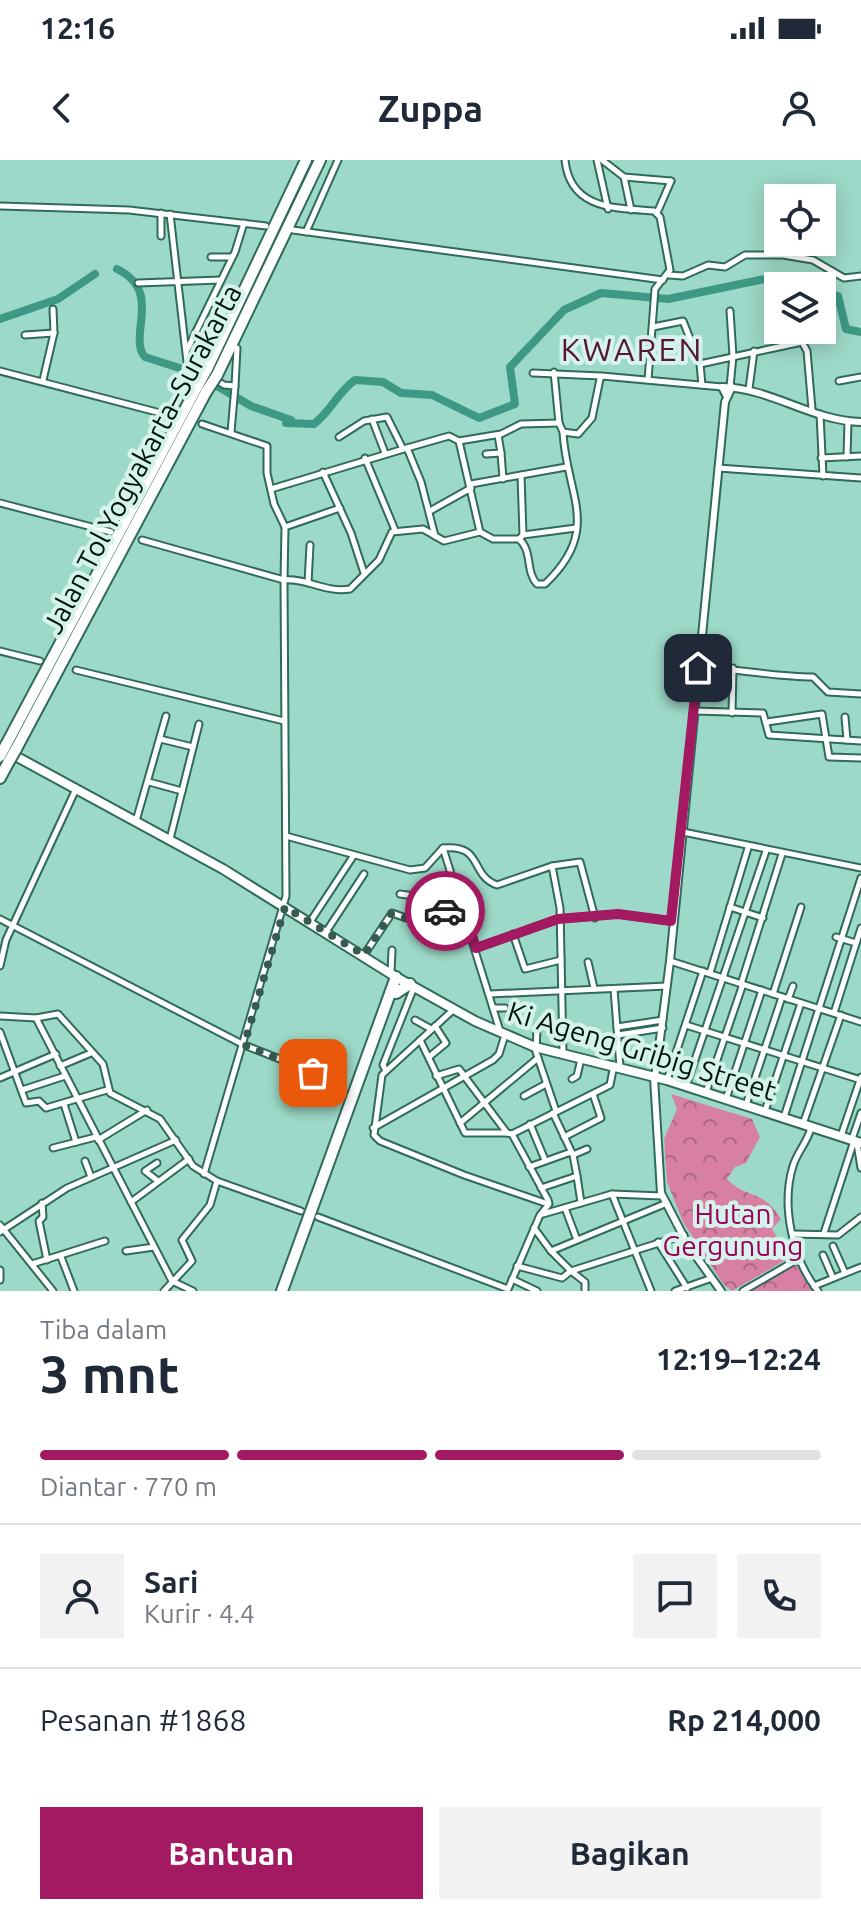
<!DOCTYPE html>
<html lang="id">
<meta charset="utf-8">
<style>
:root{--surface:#fff;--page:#f2f2f3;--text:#1f2937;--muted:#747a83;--line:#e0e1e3;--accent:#a41a62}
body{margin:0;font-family:Ubuntu,sans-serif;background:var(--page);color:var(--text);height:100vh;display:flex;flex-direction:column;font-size:30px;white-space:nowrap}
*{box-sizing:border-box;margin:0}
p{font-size:26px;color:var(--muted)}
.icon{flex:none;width:44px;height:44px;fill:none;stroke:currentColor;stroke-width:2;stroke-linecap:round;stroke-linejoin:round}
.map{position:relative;height:1131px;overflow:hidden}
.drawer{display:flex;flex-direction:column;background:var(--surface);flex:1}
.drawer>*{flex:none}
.controls{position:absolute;left:764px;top:24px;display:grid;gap:16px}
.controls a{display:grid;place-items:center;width:72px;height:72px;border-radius:0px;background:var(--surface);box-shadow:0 4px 20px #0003;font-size:40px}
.pin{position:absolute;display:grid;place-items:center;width:68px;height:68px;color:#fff;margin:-34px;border-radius:16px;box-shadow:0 4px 12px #0006}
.courier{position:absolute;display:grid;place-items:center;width:80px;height:80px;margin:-40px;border:6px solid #a41a62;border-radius:50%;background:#fff;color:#222;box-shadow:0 2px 10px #0007}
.overview em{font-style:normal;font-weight:700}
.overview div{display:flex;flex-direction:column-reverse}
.overview{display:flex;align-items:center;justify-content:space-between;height:136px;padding:0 40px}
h1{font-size:52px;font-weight:700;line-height:60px}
.bar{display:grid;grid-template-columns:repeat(4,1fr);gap:12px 8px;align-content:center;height:96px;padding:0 40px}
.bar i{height:10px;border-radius:6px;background:var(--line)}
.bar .current{background:var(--accent)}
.bar p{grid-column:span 4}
.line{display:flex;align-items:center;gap:20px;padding:0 40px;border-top:2px solid var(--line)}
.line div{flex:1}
.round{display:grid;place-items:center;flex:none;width:84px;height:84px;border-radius:0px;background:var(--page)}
.cta{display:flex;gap:16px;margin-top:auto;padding:16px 40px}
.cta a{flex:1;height:92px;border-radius:0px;background:var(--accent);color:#fff;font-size:32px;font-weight:700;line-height:92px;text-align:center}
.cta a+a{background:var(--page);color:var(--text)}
.status{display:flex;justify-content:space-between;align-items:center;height:56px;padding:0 40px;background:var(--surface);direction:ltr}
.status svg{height:22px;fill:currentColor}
header{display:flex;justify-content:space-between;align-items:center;height:104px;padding:0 40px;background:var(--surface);font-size:36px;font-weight:700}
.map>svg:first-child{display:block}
</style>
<div class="status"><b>12:16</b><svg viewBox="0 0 49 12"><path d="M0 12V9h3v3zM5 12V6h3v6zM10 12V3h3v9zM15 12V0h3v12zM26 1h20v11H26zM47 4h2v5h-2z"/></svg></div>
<header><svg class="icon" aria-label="back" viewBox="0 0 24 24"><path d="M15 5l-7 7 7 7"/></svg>Zuppa<svg class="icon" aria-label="person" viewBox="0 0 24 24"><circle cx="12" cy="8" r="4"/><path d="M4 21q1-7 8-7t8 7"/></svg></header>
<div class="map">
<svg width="861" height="1131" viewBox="0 0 861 1131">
<defs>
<pattern id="park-crowns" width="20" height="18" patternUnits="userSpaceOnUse" patternTransform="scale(2)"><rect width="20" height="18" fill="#d880a3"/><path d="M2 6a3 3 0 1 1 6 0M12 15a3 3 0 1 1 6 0" fill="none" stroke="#ad6883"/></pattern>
</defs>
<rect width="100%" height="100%" fill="#9dd9c8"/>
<!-- park -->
<g fill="url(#park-crowns)">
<path d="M671 934 752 959 760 977 746 1003 735 1007 727 1019C749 1041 761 1027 781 1059L772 1069 789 1098 732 1131 723 1124 683 1062 667 1022 664 979 677 949Z"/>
<path d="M798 1102 816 1131H747Z"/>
</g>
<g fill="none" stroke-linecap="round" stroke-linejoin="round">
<!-- river -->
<g stroke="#3d9984" stroke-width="8">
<path d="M117 109C164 132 127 176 145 197L195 213 251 246 291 260"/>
<path d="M822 131 838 136 846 169 861 172"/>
<path d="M0 159 58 139 95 114"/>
<path d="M286 263 314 264C331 251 337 233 355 220L383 222 401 233 432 235 479 258 515 244 510 207 564 150 601 133 668 139 774 117 804 126"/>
</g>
<!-- minor casing -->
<g stroke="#2f6a5c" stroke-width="9">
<g id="minor">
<path d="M565 0C570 50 616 48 654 51L660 57 670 110 655 129 648 220"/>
<path d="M597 0 608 49"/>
<path d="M602 0 624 17 671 21"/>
<path d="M624 17 631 50"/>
<path d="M0 46 129 50 266 66"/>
<path d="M657 53 671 21"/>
<path d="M170 54 187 202 224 225 235 226 231 272"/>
<path d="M293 70 663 120"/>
<path d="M306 72 338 0"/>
<path d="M161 76V53"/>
<path d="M211 97H231"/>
<path d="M669 115 683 116 708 105 725 107 745 95H783L813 100 844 118 861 116"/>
<path d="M138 123 221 120"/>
<path d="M730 151 733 196 730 227"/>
<path d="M653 167 683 161 700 204 702 225"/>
<path d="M822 168H823"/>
<path d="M25 175 54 173"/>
<path d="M801 181 810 170"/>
<path d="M187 190 235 92 244 63"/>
<path d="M700 204 802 182 807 191 812 249"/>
<path d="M0 211 168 255"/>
<path d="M554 212 559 263 563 272"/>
<path d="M533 213 601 216"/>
<path d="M43 220 54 173 53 149"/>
<path d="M839 221 861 217"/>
<path d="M235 226 237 188"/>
<path d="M749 229 754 191"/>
<path d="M820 254 823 316"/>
<path d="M372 259 385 293"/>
<path d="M339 277 364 261 387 257 403 289"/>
<path d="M459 281 501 274 521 264 559 263"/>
<path d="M407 288 449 276 459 281 480 372"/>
<path d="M501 293 503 319"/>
<path d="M486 294 501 293 498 275"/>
<path d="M847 297 848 261"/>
<path d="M365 298 395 370"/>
<path d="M821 298 861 296"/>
<path d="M718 308 861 318"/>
<path d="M323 312 351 373 364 413"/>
<path d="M471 324 566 307"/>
<path d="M271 329 407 288 421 322 435 376"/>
<path d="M0 343 111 372"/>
<path d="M430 351 471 328"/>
<path d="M285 367 340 348"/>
<path d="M523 375 576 368"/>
<path d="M519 379 523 375 521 315"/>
<path d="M142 380 284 420 285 367 274 344 267 313V286L202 264"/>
<path d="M308 423 310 385"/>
<path d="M0 491 40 501"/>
<path d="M698 508C737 508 774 517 813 517L828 532 861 534"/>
<path d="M76 510 284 561"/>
<path d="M694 551 763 553 769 575 861 581"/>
<path d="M732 553 733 508"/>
<path d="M845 557 847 580"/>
<path d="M767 562 822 554 829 597 861 598"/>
<path d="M160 579 193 587"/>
<path d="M149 622 182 631"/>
<path d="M136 661 166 556"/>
<path d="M683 672 861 708"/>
<path d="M286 676 410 710 425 708 443 688C484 684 469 715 497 725L552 706 580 702 595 758"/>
<path d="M170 679 199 564"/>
<path d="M443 688 500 871"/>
<path d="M552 706 560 748 563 893"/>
<path d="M400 734 421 737 456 721"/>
<path d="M730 747 763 758"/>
<path d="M0 759 244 885 336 921"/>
<path d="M310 762 354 695"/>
<path d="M326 772 364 714"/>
<path d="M513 774 525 809 561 800"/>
<path d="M836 777 856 783"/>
<path d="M476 788 558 759 618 754 671 761"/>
<path d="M364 795 392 753 406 758 463 747"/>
<path d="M670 801 861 862"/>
<path d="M588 802 594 828"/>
<path d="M0 806 6 780 76 629"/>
<path d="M391 812 392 790"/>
<path d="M710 813 748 688"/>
<path d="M741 824 782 694"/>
<path d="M614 829 620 907"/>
<path d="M490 834 667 826"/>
<path d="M773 834 801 747"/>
<path d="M788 839 793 826"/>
<path d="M493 848H505"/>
<path d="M453 850 382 915 374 975 380 981 464 1015 548 1044"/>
<path d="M834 853 861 768"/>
<path d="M0 856 36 858 58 854 103 904 110 933 160 959 193 1006 217 1021 210 1045 182 1080 192 1101 164 1131"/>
<path d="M36 858 172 1121 193 1131"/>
<path d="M415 860 431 869"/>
<path d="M686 865 861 920"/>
<path d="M617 867 663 860"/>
<path d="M537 868 536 892 556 951"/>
<path d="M0 872 26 943 39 941 46 948 107 930"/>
<path d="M618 875 663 868"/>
<path d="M420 880 465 973H506"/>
<path d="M429 897 446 883 435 866"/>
<path d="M60 906 91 893"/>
<path d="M386 911 383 905 414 827"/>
<path d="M0 918 56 894"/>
<path d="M572 919 577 916 581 899"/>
<path d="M667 920 703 811"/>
<path d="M686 926 766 691"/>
<path d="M22 930 65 916"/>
<path d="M706 932 743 824"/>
<path d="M524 936 546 924"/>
<path d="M726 939 762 830"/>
<path d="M64 944 76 982"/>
<path d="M746 945 782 837"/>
<path d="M765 951 801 843"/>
<path d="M784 957 861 718"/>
<path d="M460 963 538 898"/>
<path d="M530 964 545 1000"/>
<path d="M803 964 841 855"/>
<path d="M373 968 493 900 499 894 505 875"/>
<path d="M811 968C807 983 797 992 793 1006 781 1045 792 1099 818 1131"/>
<path d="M512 974 610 925 614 905"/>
<path d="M841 976 861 917"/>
<path d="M564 977 601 958 593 934"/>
<path d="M852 979 861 953"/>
<path d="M98 980 147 950"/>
<path d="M857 983 861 1008"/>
<path d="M53 988 96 977"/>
<path d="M573 995 587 989"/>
<path d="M85 1001 91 1017"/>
<path d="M157 1003 145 1011 158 1021"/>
<path d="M529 1007 571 992"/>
<path d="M204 1014 286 736 284 420C308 418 325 433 350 429L379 400 392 372 423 369 444 381 480 372 493 379H519C533 391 525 411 537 424H545C603 369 566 335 563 272L578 274 592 258 600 219 602 216 722 227"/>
<path d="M217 1021 301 1051"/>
<path d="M541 1028 577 1016 573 995 553 953"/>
<path d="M612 1034 662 1036"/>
<path d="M131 1042 189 999"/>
<path d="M42 1043 43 1057 39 1061 47 1100"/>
<path d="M581 1043 612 1034 651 1131"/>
<path d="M565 1048 577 1080"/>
<path d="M543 1054 581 1043 577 1016"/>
<path d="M318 1057 508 1129 540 1055 549 1044 548 1040 512 974 507 973 459 909 436 916"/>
<path d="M0 1065 53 1131"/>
<path d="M534 1068 551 1091 667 1043"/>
<path d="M0 1072 67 1028 176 980"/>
<path d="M824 1073 854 981"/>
<path d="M793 1074 838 1075 861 1057"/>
<path d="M658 1082 687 1128"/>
<path d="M833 1086 845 1113"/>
<path d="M126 1091 154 1087"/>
<path d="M551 1091 571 1111 684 1075"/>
<path d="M823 1095 833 1118"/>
<path d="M61 1097 74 1131"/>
<path d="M32 1104 105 1081"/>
<path d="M517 1106 562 1118 571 1111 585 1122V1131"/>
<path d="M0 1110V1120"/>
<path d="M512 1119 537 1131"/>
<path d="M814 1126 861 1107"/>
<path d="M675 1131 712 1118"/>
<path d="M743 1131 800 1098"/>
</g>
</g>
<!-- tertiary casing -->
<g stroke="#2f6a5c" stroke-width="10">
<g id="tertiary">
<path d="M726 235 722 227C771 228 812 261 861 262"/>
<path d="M654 918 661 1033 688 1085 721 1131"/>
<path d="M655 918 670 801 725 242 732 227"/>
</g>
</g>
<!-- primary casing -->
<g stroke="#2f6a5c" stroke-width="12">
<path id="primary" d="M8 592 223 709 396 817 475 861 535 887 667 920 861 983"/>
</g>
<!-- motorway casing -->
<g stroke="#2f6a5c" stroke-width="14">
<g id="motorway">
<path d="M207 209 306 0"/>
<path d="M217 215 320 0"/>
<path d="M6 585 197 227"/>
<path d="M16 589 206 232"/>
<path d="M0 618 8 603"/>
<path d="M396 833 410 824"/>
<path d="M282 1131 396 817"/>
</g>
</g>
<!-- minor -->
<use href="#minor" stroke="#fff" stroke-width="5"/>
<!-- tertiary -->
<use href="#tertiary" stroke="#fff" stroke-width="6"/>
<!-- primary -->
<use href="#primary" stroke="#fff" stroke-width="8"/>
<!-- motorway -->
<use href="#motorway" stroke="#fff" stroke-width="10"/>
<!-- motorway-bridge casing -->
<g stroke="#2f6a5c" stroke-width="14" stroke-linecap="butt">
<g id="motorway-bridge">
<path d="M197 227 207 209"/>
<path d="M206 232 217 215"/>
<path d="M0 596 6 585"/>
<path d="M8 603 16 589"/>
</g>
</g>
<!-- motorway-bridge -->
<use href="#motorway-bridge" stroke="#fff" stroke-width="10"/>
</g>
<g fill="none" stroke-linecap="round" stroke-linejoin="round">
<!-- done -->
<path stroke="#375a51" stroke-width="8" stroke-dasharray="0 14.4" d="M313 913 244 885 285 747 364 795 391 754 406 758 445 751"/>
<!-- route -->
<path stroke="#a41a62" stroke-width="10" d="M445 751 463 747 476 788 558 759 618 754 671 761 698 508"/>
</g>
<g text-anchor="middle" stroke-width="8" stroke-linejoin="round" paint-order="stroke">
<!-- street labels -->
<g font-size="28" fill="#001611" stroke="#d5f3ea">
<text transform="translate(142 299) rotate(-62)" y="10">Jalan Tol Yogyakarta–Surakarta</text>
<text transform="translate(642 891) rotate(17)" y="10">Ki Ageng Gribig Street</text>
</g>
<!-- park labels -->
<g font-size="28" fill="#9d015b" stroke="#d5f3ea">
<text x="733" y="1064">Hutan<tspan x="733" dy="32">Gergunung</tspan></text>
</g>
<!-- quarter labels -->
<g font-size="32" letter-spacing="2" fill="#571635" stroke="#d5f3ea">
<text x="632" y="201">KWAREN</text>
</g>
</g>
</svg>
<div class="controls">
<a><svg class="icon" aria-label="locate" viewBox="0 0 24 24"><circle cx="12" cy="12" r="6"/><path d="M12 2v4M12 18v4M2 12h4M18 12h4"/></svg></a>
<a><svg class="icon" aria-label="layers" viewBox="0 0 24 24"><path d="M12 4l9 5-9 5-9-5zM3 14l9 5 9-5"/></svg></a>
</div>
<div class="pin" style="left:313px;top:913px;background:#ea580c"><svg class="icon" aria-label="bag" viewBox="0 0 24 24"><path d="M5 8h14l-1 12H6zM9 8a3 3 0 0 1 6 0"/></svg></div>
<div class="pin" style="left:698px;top:508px;background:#1f2937"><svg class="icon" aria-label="home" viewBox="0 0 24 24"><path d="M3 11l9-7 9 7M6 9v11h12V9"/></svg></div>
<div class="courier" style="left:445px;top:751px"><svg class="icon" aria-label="car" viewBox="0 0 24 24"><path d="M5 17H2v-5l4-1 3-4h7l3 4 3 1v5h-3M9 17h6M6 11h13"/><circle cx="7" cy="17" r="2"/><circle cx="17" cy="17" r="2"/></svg></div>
</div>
<section class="drawer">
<div class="overview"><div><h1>3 mnt</h1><p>Tiba dalam</p></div><em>12:19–12:24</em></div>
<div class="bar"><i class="current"></i><i class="current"></i><i class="current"></i><i></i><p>Diantar · 770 m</p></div>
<div class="line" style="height:144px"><a class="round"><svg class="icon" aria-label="person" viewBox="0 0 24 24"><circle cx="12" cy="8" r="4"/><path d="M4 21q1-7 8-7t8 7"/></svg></a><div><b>Sari</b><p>Kurir · 4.4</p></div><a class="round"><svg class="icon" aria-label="chat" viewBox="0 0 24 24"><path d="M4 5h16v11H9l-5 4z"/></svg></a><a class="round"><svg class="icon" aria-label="phone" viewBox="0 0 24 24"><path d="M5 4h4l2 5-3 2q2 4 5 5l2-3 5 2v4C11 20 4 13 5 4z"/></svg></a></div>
<div class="line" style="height:104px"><div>Pesanan #1868</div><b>Rp 214,000</b></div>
<div class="cta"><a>Bantuan</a><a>Bagikan</a></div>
</section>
